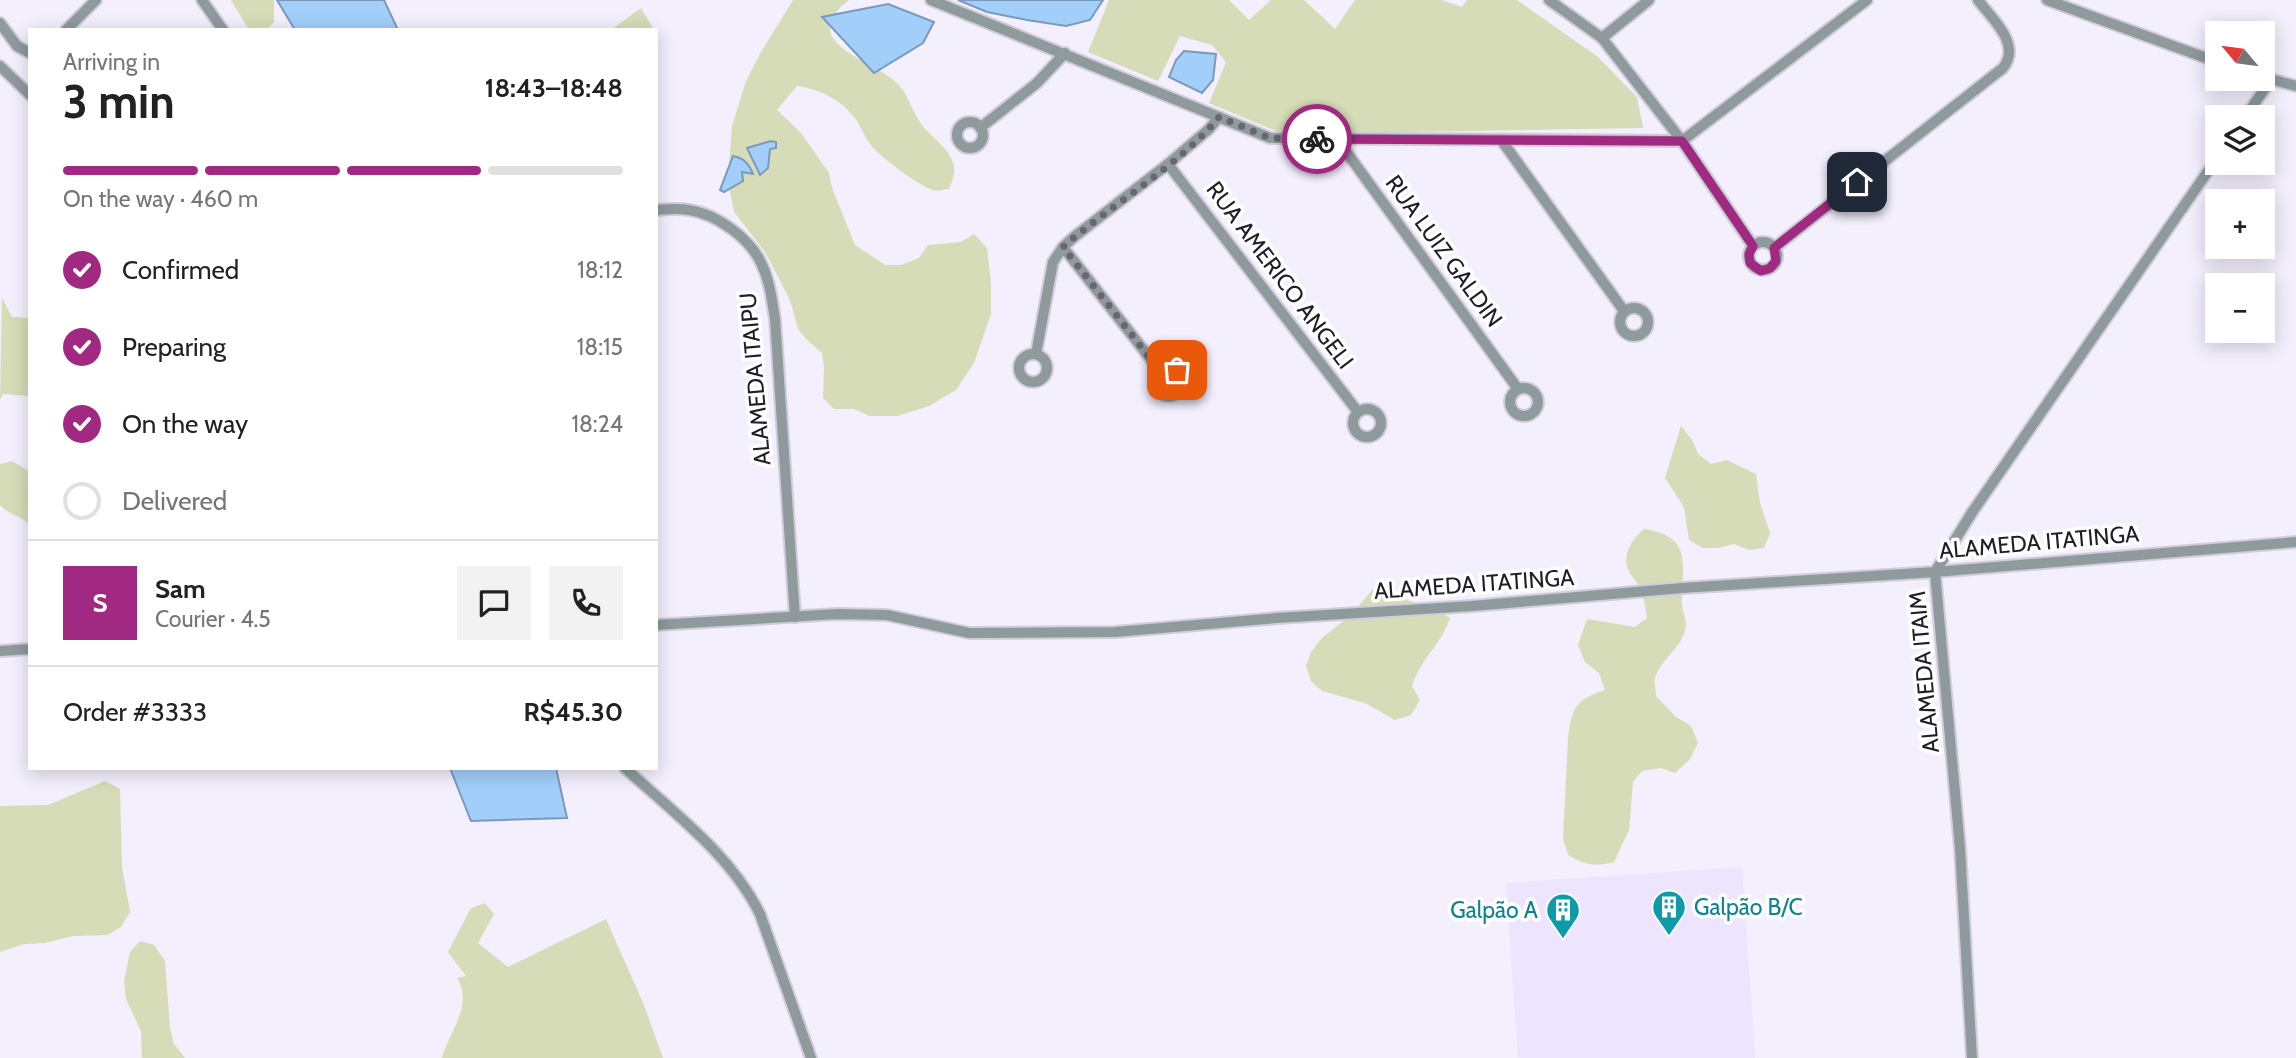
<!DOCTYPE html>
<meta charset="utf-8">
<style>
:root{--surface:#fff;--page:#f2f2f2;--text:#222;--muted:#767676;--line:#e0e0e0;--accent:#a12981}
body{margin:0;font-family:Cabin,sans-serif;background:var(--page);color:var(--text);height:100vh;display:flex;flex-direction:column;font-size:26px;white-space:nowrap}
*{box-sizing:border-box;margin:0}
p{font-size:23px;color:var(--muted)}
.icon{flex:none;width:38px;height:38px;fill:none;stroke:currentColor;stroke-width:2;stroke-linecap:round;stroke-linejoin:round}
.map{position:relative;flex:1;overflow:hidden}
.side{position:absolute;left:28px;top:28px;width:630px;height:742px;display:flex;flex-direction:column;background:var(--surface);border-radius:0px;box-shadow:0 4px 18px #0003}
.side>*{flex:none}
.needle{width:46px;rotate:299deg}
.controls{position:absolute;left:2205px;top:21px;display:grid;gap:14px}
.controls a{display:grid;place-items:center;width:70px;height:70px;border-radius:0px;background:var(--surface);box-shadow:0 4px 18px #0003;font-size:35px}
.pin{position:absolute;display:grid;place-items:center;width:60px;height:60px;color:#fff;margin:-30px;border-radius:14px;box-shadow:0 4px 10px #0006}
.courier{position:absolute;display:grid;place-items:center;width:70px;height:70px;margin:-35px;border:5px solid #a12981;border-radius:50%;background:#fff;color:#222;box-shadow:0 2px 9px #0007}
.head em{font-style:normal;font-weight:700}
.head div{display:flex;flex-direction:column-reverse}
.head{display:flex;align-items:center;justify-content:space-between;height:119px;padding:0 35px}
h1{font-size:46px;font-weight:700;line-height:52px}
.bar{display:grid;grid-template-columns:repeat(4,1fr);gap:10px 7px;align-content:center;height:84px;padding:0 35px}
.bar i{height:9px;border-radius:5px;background:var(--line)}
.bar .active{background:var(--accent)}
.bar p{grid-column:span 4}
.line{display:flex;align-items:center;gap:18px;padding:0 35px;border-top:2px solid var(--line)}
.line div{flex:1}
.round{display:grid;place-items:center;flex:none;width:74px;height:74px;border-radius:0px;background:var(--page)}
ol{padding:0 35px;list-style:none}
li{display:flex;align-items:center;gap:21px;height:77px}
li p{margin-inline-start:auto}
li .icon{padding:7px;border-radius:50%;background:var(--accent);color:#fff;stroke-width:4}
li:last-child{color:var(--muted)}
li i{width:38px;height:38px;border:4px solid var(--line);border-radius:50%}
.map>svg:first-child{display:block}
</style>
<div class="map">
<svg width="2296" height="1058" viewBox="0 0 2296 1058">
<rect width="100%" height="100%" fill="#f3effd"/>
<!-- built -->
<path fill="#ece5fd" d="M1742 867 1755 1058H1518L1506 883Z"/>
<!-- green -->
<g fill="#d6dcb7">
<path d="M231 0H274V22L267 30 248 28Z"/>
<path d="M793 0H849C794 43 872 59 897 83 909 95 912 112 922 125 931 137 949 148 953 163 956 173 953 179 949 189 945 189 938 192 933 190 919 186 880 157 871 145 865 138 862 129 857 121 843 101 821 89 797 86L777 110 801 133 829 173 832 188 855 245 885 265H901L919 258 928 245 961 242 974 234 987 248 991 283V314L974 363 956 390 929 406 897 416H870L854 409H834L823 398 824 368 822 353 807 340 798 329 790 300 765 252 734 212 728 180 732 126 746 81 761 52Z"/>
<path d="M1109 0H1229L1249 20 1271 0H1304L1335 29 1355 0H1441L1462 7 1467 0H1517L1598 57 1637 97 1643 128 1283 134 1209 103 1226 62 1212 45 1180 36 1158 81 1088 52Z"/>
<path d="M641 8 654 30H611Z"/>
<path d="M2 298 12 317 30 318V396L3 394 0 400Z"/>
<path d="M1681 426 1692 440 1698 454 1711 464 1727 460 1756 474 1760 503 1770 533 1764 548 1749 550 1734 544 1718 548H1703L1689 540 1684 507 1665 478Z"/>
<path d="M12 461 30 472V525C20 515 9 515 0 505V464Z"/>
<path d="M1644 529C1693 536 1682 565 1682 602 1682 616 1689 619 1684 634 1678 650 1659 662 1655 679 1654 684 1656 691 1656 696L1676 717 1691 726 1698 743 1690 759 1675 773 1661 768 1642 771 1633 782 1629 830 1614 862C1595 867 1584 865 1568 855L1563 839 1568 739C1572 707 1575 700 1605 690L1599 673 1585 662 1578 645 1587 619 1635 627 1647 618C1645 606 1644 596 1639 586 1636 580 1632 577 1629 572 1621 556 1632 539 1644 529Z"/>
<path d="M1373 589 1435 609 1450 618C1442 644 1420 659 1412 686L1420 700 1411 715 1395 720 1365 703 1322 691 1311 681 1306 666 1311 652 1322 638 1353 613Z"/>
<path d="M105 781 120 789 122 867 130 912 121 927 107 935 73 936 45 943 24 944 0 952V806L48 805Z"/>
<path d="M485 903 494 914 478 943 508 967 606 919 644 1005 663 1058H442C449 1031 474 1006 457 978L466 976 448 952 471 908Z"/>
<path d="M140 941 154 945 165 961 170 1028 174 1044 185 1058H142L141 1031 126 999 124 981 130 952Z"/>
</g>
<!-- water -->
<g fill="#a2cefa" stroke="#7b99ba" stroke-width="2">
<path d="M277 0H384L398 30H295Z"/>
<path d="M958 0H1103L1090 20 1066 26 1027 20 987 12Z"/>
<path d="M888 4 934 22 923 43 874 73 822 17Z"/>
<path d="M1184 51 1216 54 1213 80 1202 93 1169 77 1176 60Z"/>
<path d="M771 141 776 142V148L770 149 768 168 760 175 747 148Z"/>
<path d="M733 156C744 158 749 164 753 174L742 172 743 181 724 192 720 190Z"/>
<path d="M450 768H556L567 818 471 821Z"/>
</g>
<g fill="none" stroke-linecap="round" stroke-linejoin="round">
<!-- minor casing -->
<g stroke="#d1cdda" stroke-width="14">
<g id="minor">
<path d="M202 0 223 30"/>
<path d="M931 0 1270 138 1682 141 1867 0"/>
<path d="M1549 0 1602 38 1682 141 1753 246"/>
<path d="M2047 0 2217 62"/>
<path d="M0 23 17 46 30 53"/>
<path d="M66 30 96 0"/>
<path d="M1602 38 1649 0"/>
<path d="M0 66 30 95"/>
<path d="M2263 77 2296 86"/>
<path d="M2245 117 2271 80"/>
<circle cx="970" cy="135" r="13"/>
<path d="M980 128 1037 83 1065 53"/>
<path d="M1337 139 1518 389"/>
<path d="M1502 141 1624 311"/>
<path d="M1168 164 1358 412"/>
<path d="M656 210C667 209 678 208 689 210 717 214 751 239 762 265 770 282 772 301 775 319L795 617"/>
<circle cx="1763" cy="256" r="14"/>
<path d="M1063 247 1160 371"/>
<path d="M1774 248 2003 68C2022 44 1992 19 1978 0"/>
<circle cx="1634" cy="322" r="14"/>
<circle cx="1033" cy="368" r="14"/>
<path d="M1036 354 1053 262 1063 247 1074 237 1168 164 1209 129 1219 117"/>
<circle cx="1169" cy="382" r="14"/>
<circle cx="1524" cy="402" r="14"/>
<circle cx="1367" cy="423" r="14"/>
<path d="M656 625 837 614 887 615 969 633 1115 632 1277 618 1472 606 1682 588 1935 572 2296 542"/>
<path d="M0 651 30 649"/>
<path d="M625 768C673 812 731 855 760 914L811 1058"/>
<path d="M1972 1058 1960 848 1935 572 1973 511 2217 158"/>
</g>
</g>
<!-- minor -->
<use href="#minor" stroke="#8e9a9c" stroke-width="10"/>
</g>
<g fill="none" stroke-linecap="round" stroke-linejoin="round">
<!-- done -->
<path stroke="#696671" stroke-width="7" stroke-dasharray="0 12.6" d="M1177 370 1168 368 1160 371 1063 247C1112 204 1179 166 1219 117L1270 138 1317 139"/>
<!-- route -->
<path stroke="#a12981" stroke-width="9" d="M1317 139 1682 141 1753 246 1749 254 1750 263 1761 271 1770 268 1776 261 1774 248 1857 182"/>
</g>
<!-- icons -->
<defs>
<g id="building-pin" transform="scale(1.75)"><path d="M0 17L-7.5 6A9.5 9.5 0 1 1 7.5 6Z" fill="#0f9aa8" stroke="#fff"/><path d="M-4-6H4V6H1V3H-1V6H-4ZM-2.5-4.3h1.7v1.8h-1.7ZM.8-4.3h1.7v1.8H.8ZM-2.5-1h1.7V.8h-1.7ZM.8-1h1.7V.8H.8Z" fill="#fff"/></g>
</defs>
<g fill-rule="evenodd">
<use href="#building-pin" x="1669" y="907"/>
<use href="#building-pin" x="1563" y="910"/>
</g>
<g text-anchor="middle" stroke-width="7" stroke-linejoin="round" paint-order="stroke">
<!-- street labels -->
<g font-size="23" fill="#1f1d25" stroke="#fff">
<text transform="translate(1444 251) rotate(54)" y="8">RUA LUIZ GALDIN</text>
<text transform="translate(1280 275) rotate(53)" y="8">RUA AMERICO ANGELI</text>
<text transform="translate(755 379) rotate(-95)" y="8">ALAMEDA ITAIPU</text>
<text transform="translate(2039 542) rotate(-5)" y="8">ALAMEDA ITATINGA</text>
<text transform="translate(1474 584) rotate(-4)" y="8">ALAMEDA ITATINGA</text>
<text transform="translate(1924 672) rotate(-95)" y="8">ALAMEDA ITAIM</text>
</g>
<!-- culture labels -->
<g font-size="23" fill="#0d838f" stroke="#fff" text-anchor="start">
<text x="1694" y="915">Galpão B/C</text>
<text x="1538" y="918" text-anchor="end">Galpão A</text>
</g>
</g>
</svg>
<div class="controls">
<a><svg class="needle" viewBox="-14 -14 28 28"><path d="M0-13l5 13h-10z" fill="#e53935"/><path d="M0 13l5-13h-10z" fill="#767676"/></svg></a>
<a><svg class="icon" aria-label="layers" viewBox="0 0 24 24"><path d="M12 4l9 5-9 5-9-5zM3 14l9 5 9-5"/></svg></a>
<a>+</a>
<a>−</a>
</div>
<div class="pin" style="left:1177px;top:370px;background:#ea580c"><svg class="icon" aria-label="bag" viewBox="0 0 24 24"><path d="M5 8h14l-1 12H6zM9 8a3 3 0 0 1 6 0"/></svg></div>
<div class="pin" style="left:1857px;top:182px;background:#1f2937"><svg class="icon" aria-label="home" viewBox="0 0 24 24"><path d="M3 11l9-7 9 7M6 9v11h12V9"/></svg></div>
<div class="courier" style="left:1317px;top:139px"><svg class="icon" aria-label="bike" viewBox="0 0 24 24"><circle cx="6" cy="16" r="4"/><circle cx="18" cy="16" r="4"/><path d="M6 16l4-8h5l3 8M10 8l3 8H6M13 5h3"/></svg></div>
<section class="side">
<div class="head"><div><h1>3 min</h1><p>Arriving in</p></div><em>18:43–18:48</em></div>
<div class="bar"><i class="active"></i><i class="active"></i><i class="active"></i><i></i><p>On the way · 460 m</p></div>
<ol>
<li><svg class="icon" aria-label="check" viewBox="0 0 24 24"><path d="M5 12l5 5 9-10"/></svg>Confirmed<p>18:12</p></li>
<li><svg class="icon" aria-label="check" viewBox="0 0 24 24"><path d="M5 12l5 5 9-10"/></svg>Preparing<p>18:15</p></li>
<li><svg class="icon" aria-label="check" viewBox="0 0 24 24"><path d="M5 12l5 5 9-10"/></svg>On the way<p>18:24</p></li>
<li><i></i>Delivered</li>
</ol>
<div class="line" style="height:126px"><b class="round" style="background:var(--accent);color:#fff">S</b><div><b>Sam</b><p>Courier · 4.5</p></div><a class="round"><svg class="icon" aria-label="chat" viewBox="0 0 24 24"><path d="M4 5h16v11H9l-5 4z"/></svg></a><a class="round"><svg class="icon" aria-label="phone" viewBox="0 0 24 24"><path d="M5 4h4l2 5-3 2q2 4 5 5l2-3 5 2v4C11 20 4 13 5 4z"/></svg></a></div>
<div class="line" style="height:91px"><div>Order #3333</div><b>R$45.30</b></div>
</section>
</div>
